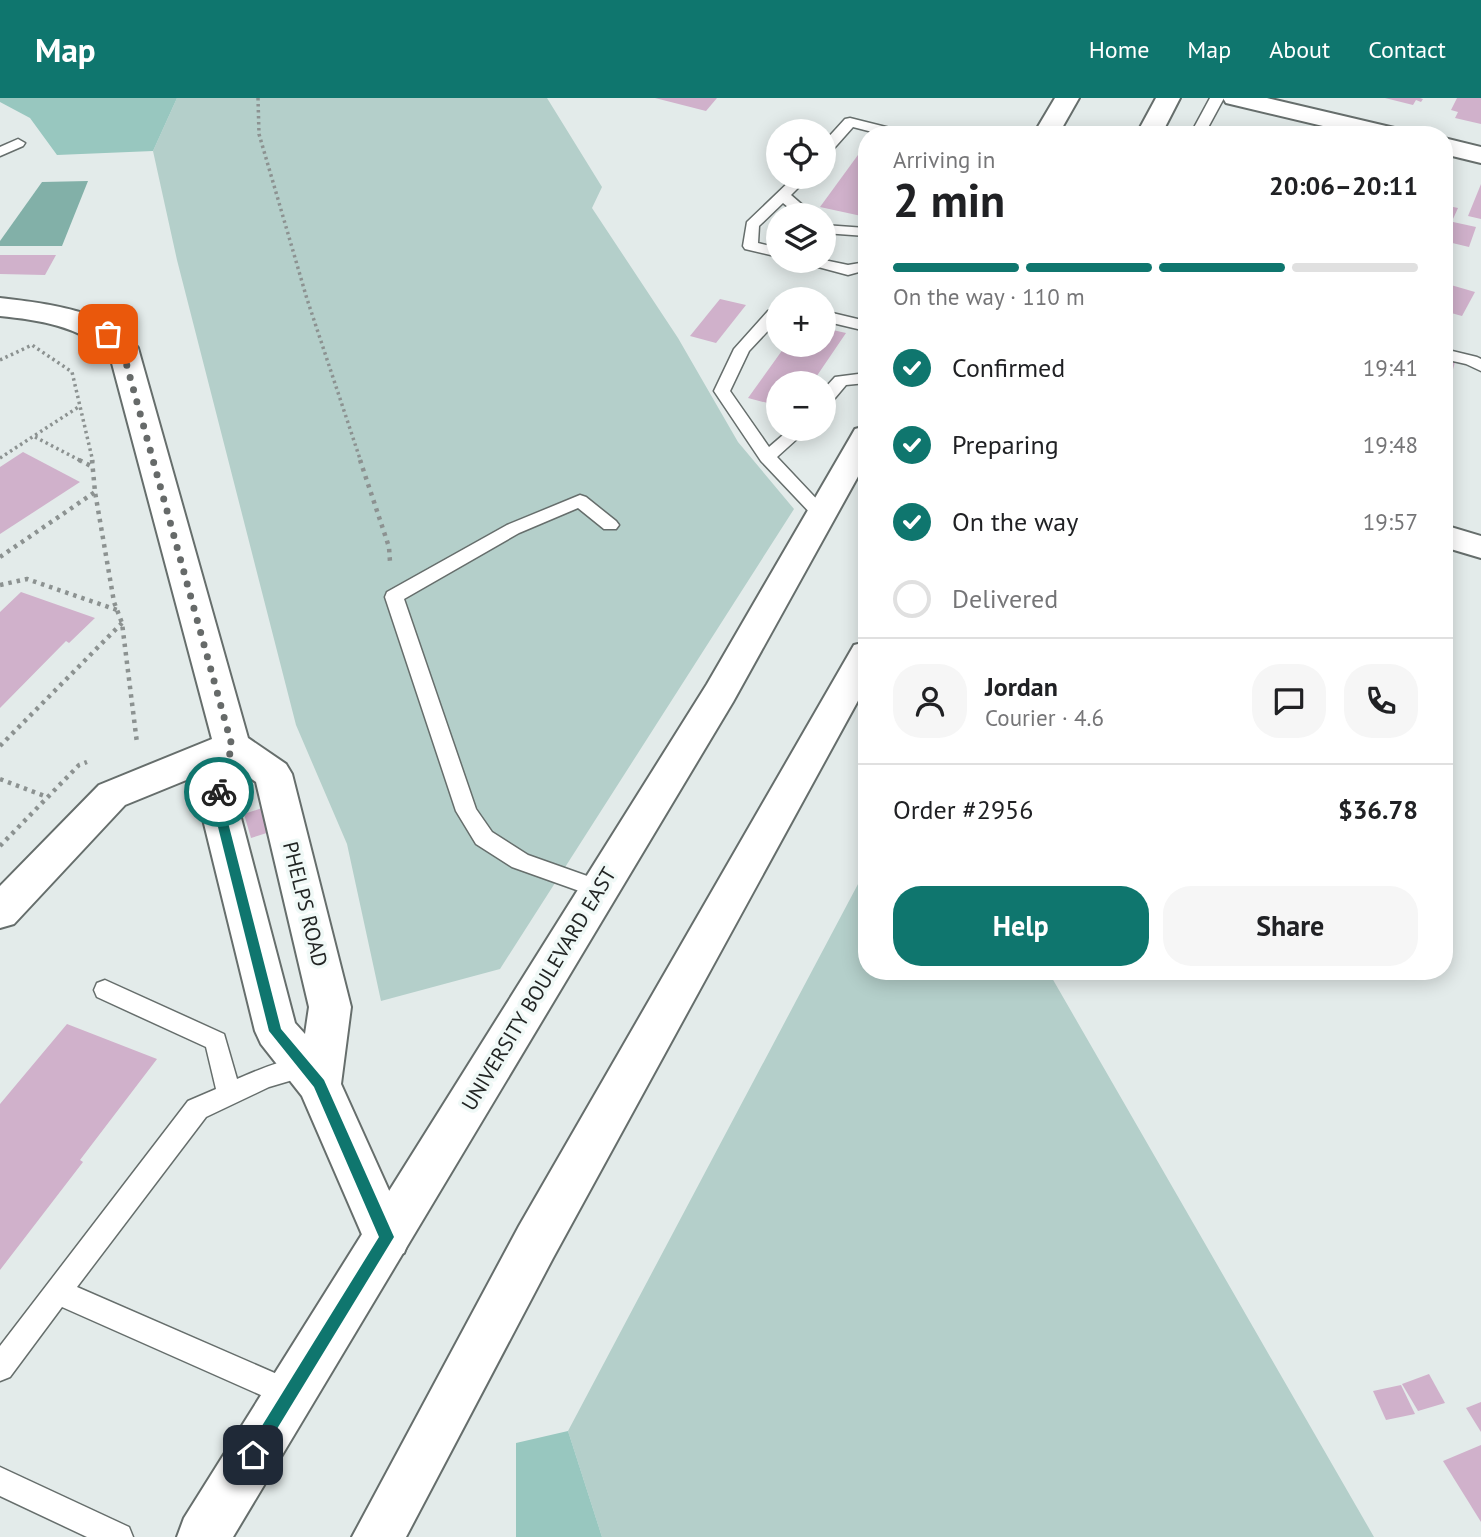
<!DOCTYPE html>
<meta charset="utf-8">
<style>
:root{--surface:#fff;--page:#f6f6f6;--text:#202124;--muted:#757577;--line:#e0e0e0;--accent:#0f766e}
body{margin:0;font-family:"PT Sans",sans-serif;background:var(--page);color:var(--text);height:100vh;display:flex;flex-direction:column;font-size:26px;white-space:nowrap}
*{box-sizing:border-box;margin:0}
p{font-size:23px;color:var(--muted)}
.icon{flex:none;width:38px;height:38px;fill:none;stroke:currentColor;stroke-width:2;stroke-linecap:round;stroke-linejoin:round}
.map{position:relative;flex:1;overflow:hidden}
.drawer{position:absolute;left:858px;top:28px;width:595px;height:854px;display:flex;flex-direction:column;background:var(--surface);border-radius:28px;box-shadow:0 4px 18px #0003}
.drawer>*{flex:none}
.controls{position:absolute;left:766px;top:21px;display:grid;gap:14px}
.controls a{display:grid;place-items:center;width:70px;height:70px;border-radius:50%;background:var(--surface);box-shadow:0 4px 18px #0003;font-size:35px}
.pin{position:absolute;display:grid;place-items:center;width:60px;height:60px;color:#fff;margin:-30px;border-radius:14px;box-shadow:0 4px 10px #0006}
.courier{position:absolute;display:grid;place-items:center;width:70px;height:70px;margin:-35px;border:5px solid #0f766e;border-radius:50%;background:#fff;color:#222;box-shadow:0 2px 9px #0007}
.headline em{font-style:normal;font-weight:700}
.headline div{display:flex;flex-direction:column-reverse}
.headline{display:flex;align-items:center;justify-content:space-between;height:119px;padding:0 35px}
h1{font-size:46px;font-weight:700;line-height:52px}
.bar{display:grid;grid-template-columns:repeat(4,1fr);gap:10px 7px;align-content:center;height:84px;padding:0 35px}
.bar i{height:9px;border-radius:5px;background:var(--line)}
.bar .active{background:var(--accent)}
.bar p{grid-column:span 4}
.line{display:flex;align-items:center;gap:18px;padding:0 35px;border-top:2px solid var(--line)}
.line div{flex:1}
.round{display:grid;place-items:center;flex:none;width:74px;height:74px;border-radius:28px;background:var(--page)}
ol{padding:0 35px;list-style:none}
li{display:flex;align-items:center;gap:21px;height:77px}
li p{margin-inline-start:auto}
li .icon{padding:7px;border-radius:50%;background:var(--accent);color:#fff;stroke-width:4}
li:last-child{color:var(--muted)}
li i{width:38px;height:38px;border:4px solid var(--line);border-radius:50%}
.primary-button{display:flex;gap:14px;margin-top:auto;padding:14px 35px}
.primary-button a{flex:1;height:80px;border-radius:28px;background:var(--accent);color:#fff;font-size:28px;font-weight:700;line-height:80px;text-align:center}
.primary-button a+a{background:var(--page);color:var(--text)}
header{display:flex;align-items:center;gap:42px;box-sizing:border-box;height:98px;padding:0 35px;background:var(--accent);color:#fff}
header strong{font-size:33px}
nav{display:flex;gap:38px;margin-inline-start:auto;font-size:24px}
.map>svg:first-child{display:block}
</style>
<header>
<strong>Map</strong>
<nav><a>Home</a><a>Map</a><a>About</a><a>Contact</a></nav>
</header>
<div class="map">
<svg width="1481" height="1439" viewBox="0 0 1481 1439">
<rect width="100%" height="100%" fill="#e3ebea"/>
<!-- green -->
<g fill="#b4cfca">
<path d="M177 0H547L602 89 592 110 678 240 738 344 794 411 500 871 381 903 347 746 296 627 177 162 153 53Z"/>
<path d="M866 771V873H1048L1374 1439H602L568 1333Z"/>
</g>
<!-- forest -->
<g fill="#98c7bf">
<path d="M0 0H177L153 53 57 57 30 20 0 4Z"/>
<path d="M568 1333 602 1439H516V1345Z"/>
</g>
<!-- water -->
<path fill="#82b0a8" d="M88 83 62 148H0V143L42 84Z"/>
<!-- building -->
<g fill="#d0b1cb">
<path d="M655 0H717L706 13Z"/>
<path d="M1385 0H1420L1423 1 1421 4 1416 2 1413 7Z"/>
<path d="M1457 0H1481V26L1455 20 1458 14 1451 12Z"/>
<path d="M866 46V119L820 109Z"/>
<path d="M1481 86V121L1468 118Z"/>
<path d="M1444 107 1458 110 1453 121 1444 119Z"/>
<path d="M1444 122 1476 129 1469 149 1444 143Z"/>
<path d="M0 157H56L45 177 0 176Z"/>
<path d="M1444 185 1475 194 1462 218 1444 213Z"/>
<path d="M720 201 746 207 716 245 690 238Z"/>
<path d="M824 230 846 235 812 285H779V308L748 300 786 247H824Z"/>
<path d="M1444 262 1455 264 1445 301H1444Z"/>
<path d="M23 354 80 384 0 436V369Z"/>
<path d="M21 494 95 520 69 545 66 543 0 610V514Z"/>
<path d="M265 709 273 733 251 740 244 716Z"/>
<path d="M67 926 157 961 80 1062 83 1064 0 1172V1006Z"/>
<path d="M1429 1276 1445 1305 1418 1313 1402 1286Z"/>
<path d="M1401 1287 1415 1316 1386 1322 1373 1293Z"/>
<path d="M1481 1304V1334L1466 1310Z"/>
<path d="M1481 1347V1424L1443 1363Z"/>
</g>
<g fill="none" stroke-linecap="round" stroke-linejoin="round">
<!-- service casing -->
<g stroke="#666e6c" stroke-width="3">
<g id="service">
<path d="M1210 0H1224L1204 37H1190Z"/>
<path d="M850 20 906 34 908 37H884L853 29 829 56 824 57V44L845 21Z"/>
<path d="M18 41 25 45 23 48 0 58V49Z"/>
<path d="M794 79H809L791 97 814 117H798L783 105 759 128 758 145 779 150V159L745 151 743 148 747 124Z"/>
<path d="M824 127 866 130V138L824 135Z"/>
<path d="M824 162 848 167 866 164V172L848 177 807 166 804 163Z"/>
<path d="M774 211H779V221L749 253 730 293 769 349 790 331H808L777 359 826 411 829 415 820 421 814 419 761 363 714 293 734 251 768 213Z"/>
<path d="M824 213 866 223V233L824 223Z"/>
<path d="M1444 251 1477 259 1481 261V273L1466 266 1444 261Z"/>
<path d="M866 275V285L846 287 830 306 824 307V291L835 279Z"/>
<path d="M580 397 586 399 616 423 619 427 616 431H604L578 410 519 435 404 501 476 711 492 734 528 757 607 785 610 791 607 797 599 800 512 769 476 746 456 713 385 499 387 494 507 427Z"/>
<path d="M105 882 224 936 237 981C256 973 294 955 313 962L317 969 313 976 269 989 206 1019 77 1189 300 1286 304 1296 300 1306 290 1310 62 1209 10 1279 0 1283V1248L188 1003 216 991 206 949 97 899 94 892 97 885Z"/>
<path d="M0 1369 129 1429 133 1439H87L0 1398Z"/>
</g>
</g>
<!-- minor casing -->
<g stroke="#666e6c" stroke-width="4">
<g id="minor">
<path d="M1223 0H1267L1403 32 1406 37H1361L1226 5Z"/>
<path d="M1444 40 1481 49V65L1444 56Z"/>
<path d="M0 200C42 205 112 212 138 250L248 640 286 666 292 676 351 909 341 986 410 1139 404 1155 387 1161 370 1155 302 998 261 946 255 933 198 701 206 674 125 707 14 826 0 830V788L99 687 212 641 109 254C77 228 40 222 0 218ZM243 675 256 684 309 909 305 936 295 925 236 701Z"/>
</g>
</g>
<!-- tertiary casing -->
<g stroke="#666e6c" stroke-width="4">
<path id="tertiary" d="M1444 427 1481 438V460L1444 449Z"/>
</g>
<!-- primary casing -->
<g stroke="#666e6c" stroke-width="4">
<g id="primary">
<path d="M1055 0H1079L1058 37H1033Z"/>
<path d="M1156 0H1180L1161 37H1136Z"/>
<path d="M866 328V364L733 604 233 1439H177L184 1420 707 586 851 338 855 331Z"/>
<path d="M866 544V588L553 1160 406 1439H352L519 1128 854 547Z"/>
</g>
</g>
<!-- path-far1 -->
<g stroke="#8c9291" stroke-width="3.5" stroke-dasharray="2.5 3.5" stroke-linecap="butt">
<path d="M258 0 259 36 307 201 361 364"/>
<path d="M0 262 32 247 72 274 93 364"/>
<path d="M35 339 83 364"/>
<path d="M0 360 80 308"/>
</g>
<!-- path -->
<g stroke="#8c9291" stroke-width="4.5" stroke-dasharray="3.5 5" stroke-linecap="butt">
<path d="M79 362 93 369"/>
<path d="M92 362 95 394 114 504 122 525 137 645"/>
<path d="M360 362 389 449 390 464"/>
<path d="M0 459 95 394"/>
<path d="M0 487 27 481 117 512"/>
<path d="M0 648 122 525"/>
<path d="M0 681 47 699"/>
<path d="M0 748 79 667 87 664"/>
</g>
<!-- service -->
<use href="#service" fill="#fff" fill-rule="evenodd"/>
<!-- minor -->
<use href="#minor" fill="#fff" fill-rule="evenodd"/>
<!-- tertiary -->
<use href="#tertiary" fill="#fff" fill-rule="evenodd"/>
<!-- primary -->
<use href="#primary" fill="#fff" fill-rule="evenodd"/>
</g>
<!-- route -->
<path fill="#0f766e" d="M219 690 224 694 222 701 281 931 324 982 394 1139 258 1362 253 1365 247 1362 245 1357 247 1352 379 1139 314 989 269 933 211 701 215 691Z"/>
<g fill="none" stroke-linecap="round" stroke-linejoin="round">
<!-- done -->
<path stroke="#666a69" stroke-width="7" stroke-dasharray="0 12.6" d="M108 236 122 250 232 648 219 694"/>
</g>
<g text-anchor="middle" stroke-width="7" stroke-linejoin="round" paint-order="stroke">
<!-- street labels -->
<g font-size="21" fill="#222524" stroke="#f0f9f7">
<text transform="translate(305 806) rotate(76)" y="7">PHELPS ROAD</text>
<text transform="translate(539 891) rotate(-59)" y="7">UNIVERSITY BOULEVARD EAST</text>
</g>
</g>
</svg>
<div class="controls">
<a><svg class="icon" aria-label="locate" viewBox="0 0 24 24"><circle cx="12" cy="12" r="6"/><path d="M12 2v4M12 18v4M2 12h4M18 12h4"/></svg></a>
<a><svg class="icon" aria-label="layers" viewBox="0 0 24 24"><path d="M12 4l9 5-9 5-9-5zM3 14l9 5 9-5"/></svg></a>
<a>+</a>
<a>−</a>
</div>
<div class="pin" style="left:108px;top:236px;background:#ea580c"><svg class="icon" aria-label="bag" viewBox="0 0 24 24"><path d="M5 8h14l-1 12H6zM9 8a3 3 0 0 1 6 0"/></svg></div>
<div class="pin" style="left:253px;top:1357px;background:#1f2937"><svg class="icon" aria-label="home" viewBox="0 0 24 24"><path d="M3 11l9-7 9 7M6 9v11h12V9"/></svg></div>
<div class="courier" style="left:219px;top:694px"><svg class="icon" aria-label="bike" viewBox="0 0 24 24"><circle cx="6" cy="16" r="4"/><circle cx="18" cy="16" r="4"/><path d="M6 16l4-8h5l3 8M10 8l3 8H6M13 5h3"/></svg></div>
<section class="drawer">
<div class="headline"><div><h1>2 min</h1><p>Arriving in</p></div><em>20:06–20:11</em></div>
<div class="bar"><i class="active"></i><i class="active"></i><i class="active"></i><i></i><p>On the way · 110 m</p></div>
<ol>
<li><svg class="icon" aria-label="check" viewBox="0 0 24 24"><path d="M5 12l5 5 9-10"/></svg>Confirmed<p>19:41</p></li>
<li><svg class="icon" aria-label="check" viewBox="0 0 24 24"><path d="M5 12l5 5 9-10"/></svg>Preparing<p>19:48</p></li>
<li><svg class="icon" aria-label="check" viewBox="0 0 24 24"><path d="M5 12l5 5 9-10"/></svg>On the way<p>19:57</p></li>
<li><i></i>Delivered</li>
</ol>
<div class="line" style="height:126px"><a class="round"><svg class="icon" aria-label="person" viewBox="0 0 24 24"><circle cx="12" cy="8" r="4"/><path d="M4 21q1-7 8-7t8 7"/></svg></a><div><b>Jordan</b><p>Courier · 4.6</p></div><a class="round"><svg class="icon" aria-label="chat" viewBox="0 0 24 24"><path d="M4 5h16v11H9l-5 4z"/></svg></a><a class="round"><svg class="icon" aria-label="phone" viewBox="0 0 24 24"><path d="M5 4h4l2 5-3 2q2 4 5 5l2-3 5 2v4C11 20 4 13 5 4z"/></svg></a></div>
<div class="line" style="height:91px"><div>Order #2956</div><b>$36.78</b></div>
<div class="primary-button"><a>Help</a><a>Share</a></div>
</section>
</div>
